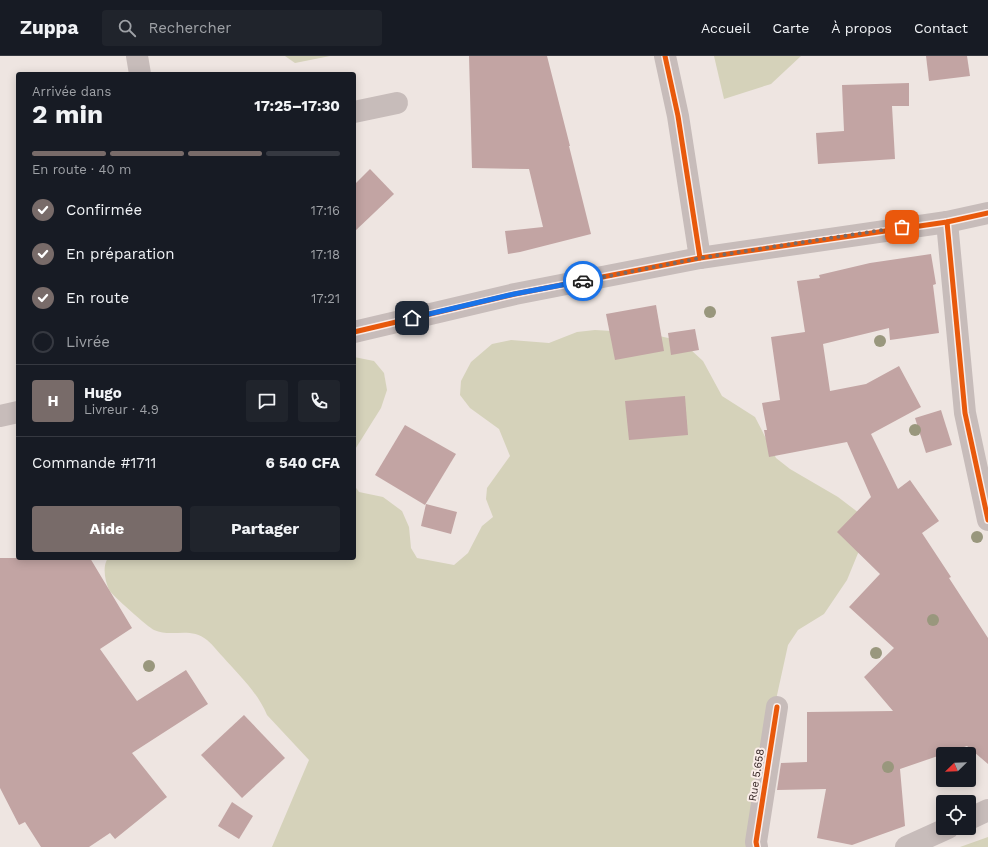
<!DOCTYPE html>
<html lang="fr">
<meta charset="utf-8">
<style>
:root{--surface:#171b24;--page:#20242c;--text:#f1f3f6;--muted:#9ea1a6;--line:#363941;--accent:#786b69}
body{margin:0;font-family:"Work Sans",sans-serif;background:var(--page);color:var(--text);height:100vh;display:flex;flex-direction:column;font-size:15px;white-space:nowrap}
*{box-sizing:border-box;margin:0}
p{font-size:13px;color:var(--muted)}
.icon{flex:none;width:22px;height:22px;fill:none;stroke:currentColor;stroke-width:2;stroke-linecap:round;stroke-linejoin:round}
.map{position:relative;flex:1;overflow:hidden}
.panel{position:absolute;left:16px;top:16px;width:340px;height:488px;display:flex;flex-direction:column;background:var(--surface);border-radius:4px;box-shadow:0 2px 10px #0003}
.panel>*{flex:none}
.needle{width:26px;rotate:247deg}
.tools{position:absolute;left:936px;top:691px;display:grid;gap:8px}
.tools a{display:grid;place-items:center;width:40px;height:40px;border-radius:4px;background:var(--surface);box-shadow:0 2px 10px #0003;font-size:20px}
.pin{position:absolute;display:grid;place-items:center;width:34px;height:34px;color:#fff;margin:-17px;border-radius:8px;box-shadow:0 2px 6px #0006}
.courier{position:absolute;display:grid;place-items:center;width:40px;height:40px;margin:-20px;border:3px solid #1a73e8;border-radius:50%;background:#fff;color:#222;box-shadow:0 1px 5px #0007}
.summary em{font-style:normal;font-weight:700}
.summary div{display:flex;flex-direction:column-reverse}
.summary{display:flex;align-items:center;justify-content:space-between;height:68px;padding:0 16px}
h1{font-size:26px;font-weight:700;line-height:30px}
.bar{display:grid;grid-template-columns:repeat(4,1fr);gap:6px 4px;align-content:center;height:48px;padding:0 16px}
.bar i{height:5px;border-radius:3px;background:var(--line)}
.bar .on{background:var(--accent)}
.bar p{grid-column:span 4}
.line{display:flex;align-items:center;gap:10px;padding:0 16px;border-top:1px solid var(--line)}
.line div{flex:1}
.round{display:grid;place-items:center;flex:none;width:42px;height:42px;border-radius:4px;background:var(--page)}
ol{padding:0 16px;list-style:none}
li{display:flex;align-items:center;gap:12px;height:44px}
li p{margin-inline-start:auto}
li .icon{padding:4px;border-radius:50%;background:var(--accent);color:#fff;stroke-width:4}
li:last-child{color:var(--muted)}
li i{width:22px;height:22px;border:2px solid var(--line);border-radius:50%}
.cta{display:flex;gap:8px;margin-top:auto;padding:8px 16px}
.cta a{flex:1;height:46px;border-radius:4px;background:var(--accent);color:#fff;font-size:16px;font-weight:700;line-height:46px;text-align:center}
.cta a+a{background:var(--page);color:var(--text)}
header{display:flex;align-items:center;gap:24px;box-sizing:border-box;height:56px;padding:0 20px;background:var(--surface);border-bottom:1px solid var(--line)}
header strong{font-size:19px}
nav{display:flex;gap:22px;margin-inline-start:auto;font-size:14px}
.search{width:280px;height:36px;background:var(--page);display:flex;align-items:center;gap:10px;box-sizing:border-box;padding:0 14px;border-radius:4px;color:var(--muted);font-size:15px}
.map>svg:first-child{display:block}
</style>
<header>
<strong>Zuppa</strong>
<div class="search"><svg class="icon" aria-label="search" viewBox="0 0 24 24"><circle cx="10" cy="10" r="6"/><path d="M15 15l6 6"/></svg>Rechercher</div>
<nav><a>Accueil</a><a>Carte</a><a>À propos</a><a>Contact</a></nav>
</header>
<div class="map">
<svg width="988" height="791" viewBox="0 0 988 791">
<rect width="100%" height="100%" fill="#eee5e1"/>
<!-- green -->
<g fill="#d5d2ba">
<path d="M285 0H330L295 7Z"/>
<path d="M714 0H801L771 28 724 43Z"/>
<path d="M595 274 645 277 673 283 691 294 703 305 722 340 755 361 776 402 790 413 838 441 859 457 863 485 847 524 824 558 798 574 788 589 772 662 765 716 752 731 760 768V791H272L309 704 267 659C258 637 239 619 223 601 218 596 213 589 207 584 190 570 172 582 154 574 149 572 111 538 109 534 105 525 102 510 108 502H354V429L359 436 383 441 402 455 409 471 411 492 417 502 454 509 468 497 482 470 493 461 486 443 487 432 510 400 499 373 470 352 460 339 461 325 471 306 492 288 511 284 549 287 577 276Z"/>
<path d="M354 301 374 305 384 317 387 334 381 352 354 395Z"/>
<path d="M988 781V791H960Z"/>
</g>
<!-- building -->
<g fill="#c2a4a3">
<path d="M469 0H547L570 90H569L591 178 520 196 508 198 505 175 543 171 529 113 472 112Z"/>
<path d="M926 0H967L970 20 929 25Z"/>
<path d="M909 27V50H892L895 103 818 108 816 77 844 75 842 29Z"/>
<path d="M370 113 394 138 354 176V129Z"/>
<path d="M931 198 936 228 933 229 939 277 890 284 889 272 823 288 830 335 866 328 899 310 921 351 871 378 898 433 910 424 939 465 922 477 951 521 949 522 988 582V708L967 690 900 713 905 770 852 789 817 782 826 733 777 734 781 707 807 706V656L893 655 864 621 894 592 849 551 880 518 837 476 871 441 847 386 769 401 764 374H767L762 347 780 344 771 281 805 276 797 225 820 222 819 219 870 207Z"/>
<path d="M656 249 664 295 615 304 606 258Z"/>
<path d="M695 273 699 294 671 299 668 277Z"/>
<path d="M685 340 688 379 629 384 625 345Z"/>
<path d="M941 354 952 389 926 397 915 362Z"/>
<path d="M405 369 456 398 425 449 375 419Z"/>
<path d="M426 448 457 456 451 478 421 470Z"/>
<path d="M0 502H90L132 572 100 593 137 645 186 614 208 648 132 697 167 741 115 783 110 777 89 791H41L25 766 19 769 0 732Z"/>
<path d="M244 659 285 702 242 742 201 699Z"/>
<path d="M232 746 253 760 239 783 218 770Z"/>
</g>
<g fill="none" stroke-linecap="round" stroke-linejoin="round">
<!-- minor -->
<g stroke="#c7bcba" stroke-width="22">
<path d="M137 0 140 18"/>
<path d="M665 0 678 60 700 202"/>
<path d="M354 56 397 47"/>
<path d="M947 166 965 357 988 464"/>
<path d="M354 276 515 238 700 202 947 166 988 157"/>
<path d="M0 360 18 356"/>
<path d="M969 763 988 754"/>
<path d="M757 791 756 786 777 651"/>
<path d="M906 791 948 772"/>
</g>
<!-- cycleway casing -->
<g stroke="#faede9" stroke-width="8">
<g id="cycleway">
<path d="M665 0 678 60 700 202"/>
<path d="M947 166 965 357 988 464"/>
<path d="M354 276 515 238 700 202 947 166 988 157"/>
<path d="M757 791 756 786 777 651"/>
</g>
</g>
<!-- cycleway -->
<use href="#cycleway" stroke="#e8590c" stroke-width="5"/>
</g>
<!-- trees -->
<g fill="#99977d">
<circle cx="710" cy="256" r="6"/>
<circle cx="880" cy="285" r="6"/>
<circle cx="915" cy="374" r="6"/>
<circle cx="977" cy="481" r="6"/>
<circle cx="933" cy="564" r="6"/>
<circle cx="876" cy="597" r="6"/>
<circle cx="149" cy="610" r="6"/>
<circle cx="888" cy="711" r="6"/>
</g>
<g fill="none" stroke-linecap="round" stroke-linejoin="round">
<!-- done -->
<path stroke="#786b69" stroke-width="4" stroke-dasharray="0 7.2" d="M583 225 700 202 902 171"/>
<!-- route -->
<path stroke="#1a73e8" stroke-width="5" d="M412 262 514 238 583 225"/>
</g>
<g text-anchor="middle" stroke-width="4" stroke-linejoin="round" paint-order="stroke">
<!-- street labels -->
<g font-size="11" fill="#382928" stroke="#faede9">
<text transform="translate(756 719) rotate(-81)" y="4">Rue 5.658</text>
</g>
</g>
</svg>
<div class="tools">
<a><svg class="needle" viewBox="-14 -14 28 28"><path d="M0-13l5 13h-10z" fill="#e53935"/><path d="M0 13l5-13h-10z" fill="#9ea1a6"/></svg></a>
<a><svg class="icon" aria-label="locate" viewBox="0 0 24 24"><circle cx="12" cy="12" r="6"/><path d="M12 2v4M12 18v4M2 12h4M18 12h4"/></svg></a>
</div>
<div class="pin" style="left:902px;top:171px;background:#ea580c"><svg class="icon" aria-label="bag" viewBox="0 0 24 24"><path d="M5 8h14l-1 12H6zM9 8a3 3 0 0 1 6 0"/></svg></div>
<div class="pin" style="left:412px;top:262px;background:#1f2937"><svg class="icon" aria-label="home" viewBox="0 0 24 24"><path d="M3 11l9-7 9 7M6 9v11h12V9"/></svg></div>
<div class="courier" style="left:583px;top:225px"><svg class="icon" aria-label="car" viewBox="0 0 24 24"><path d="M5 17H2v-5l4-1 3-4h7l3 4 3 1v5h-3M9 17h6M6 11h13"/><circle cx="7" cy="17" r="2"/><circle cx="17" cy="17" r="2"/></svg></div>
<section class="panel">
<div class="summary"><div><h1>2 min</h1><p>Arrivée dans</p></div><em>17:25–17:30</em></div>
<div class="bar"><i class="on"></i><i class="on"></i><i class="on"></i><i></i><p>En route · 40 m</p></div>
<ol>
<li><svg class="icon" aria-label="check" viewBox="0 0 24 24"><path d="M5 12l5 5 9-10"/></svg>Confirmée<p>17:16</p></li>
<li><svg class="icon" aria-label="check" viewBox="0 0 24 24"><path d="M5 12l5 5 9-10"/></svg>En préparation<p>17:18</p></li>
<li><svg class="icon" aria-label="check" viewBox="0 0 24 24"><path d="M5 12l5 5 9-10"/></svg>En route<p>17:21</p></li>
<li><i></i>Livrée</li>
</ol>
<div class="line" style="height:72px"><b class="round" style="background:var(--accent);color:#fff">H</b><div><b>Hugo</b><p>Livreur · 4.9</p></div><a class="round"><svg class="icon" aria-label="chat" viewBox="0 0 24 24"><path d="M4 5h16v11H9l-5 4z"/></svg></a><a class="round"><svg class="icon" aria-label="phone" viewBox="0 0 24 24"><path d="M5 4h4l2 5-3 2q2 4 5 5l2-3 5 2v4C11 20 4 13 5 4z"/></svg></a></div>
<div class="line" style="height:52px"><div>Commande #1711</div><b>6 540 CFA</b></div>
<div class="cta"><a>Aide</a><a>Partager</a></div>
</section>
</div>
